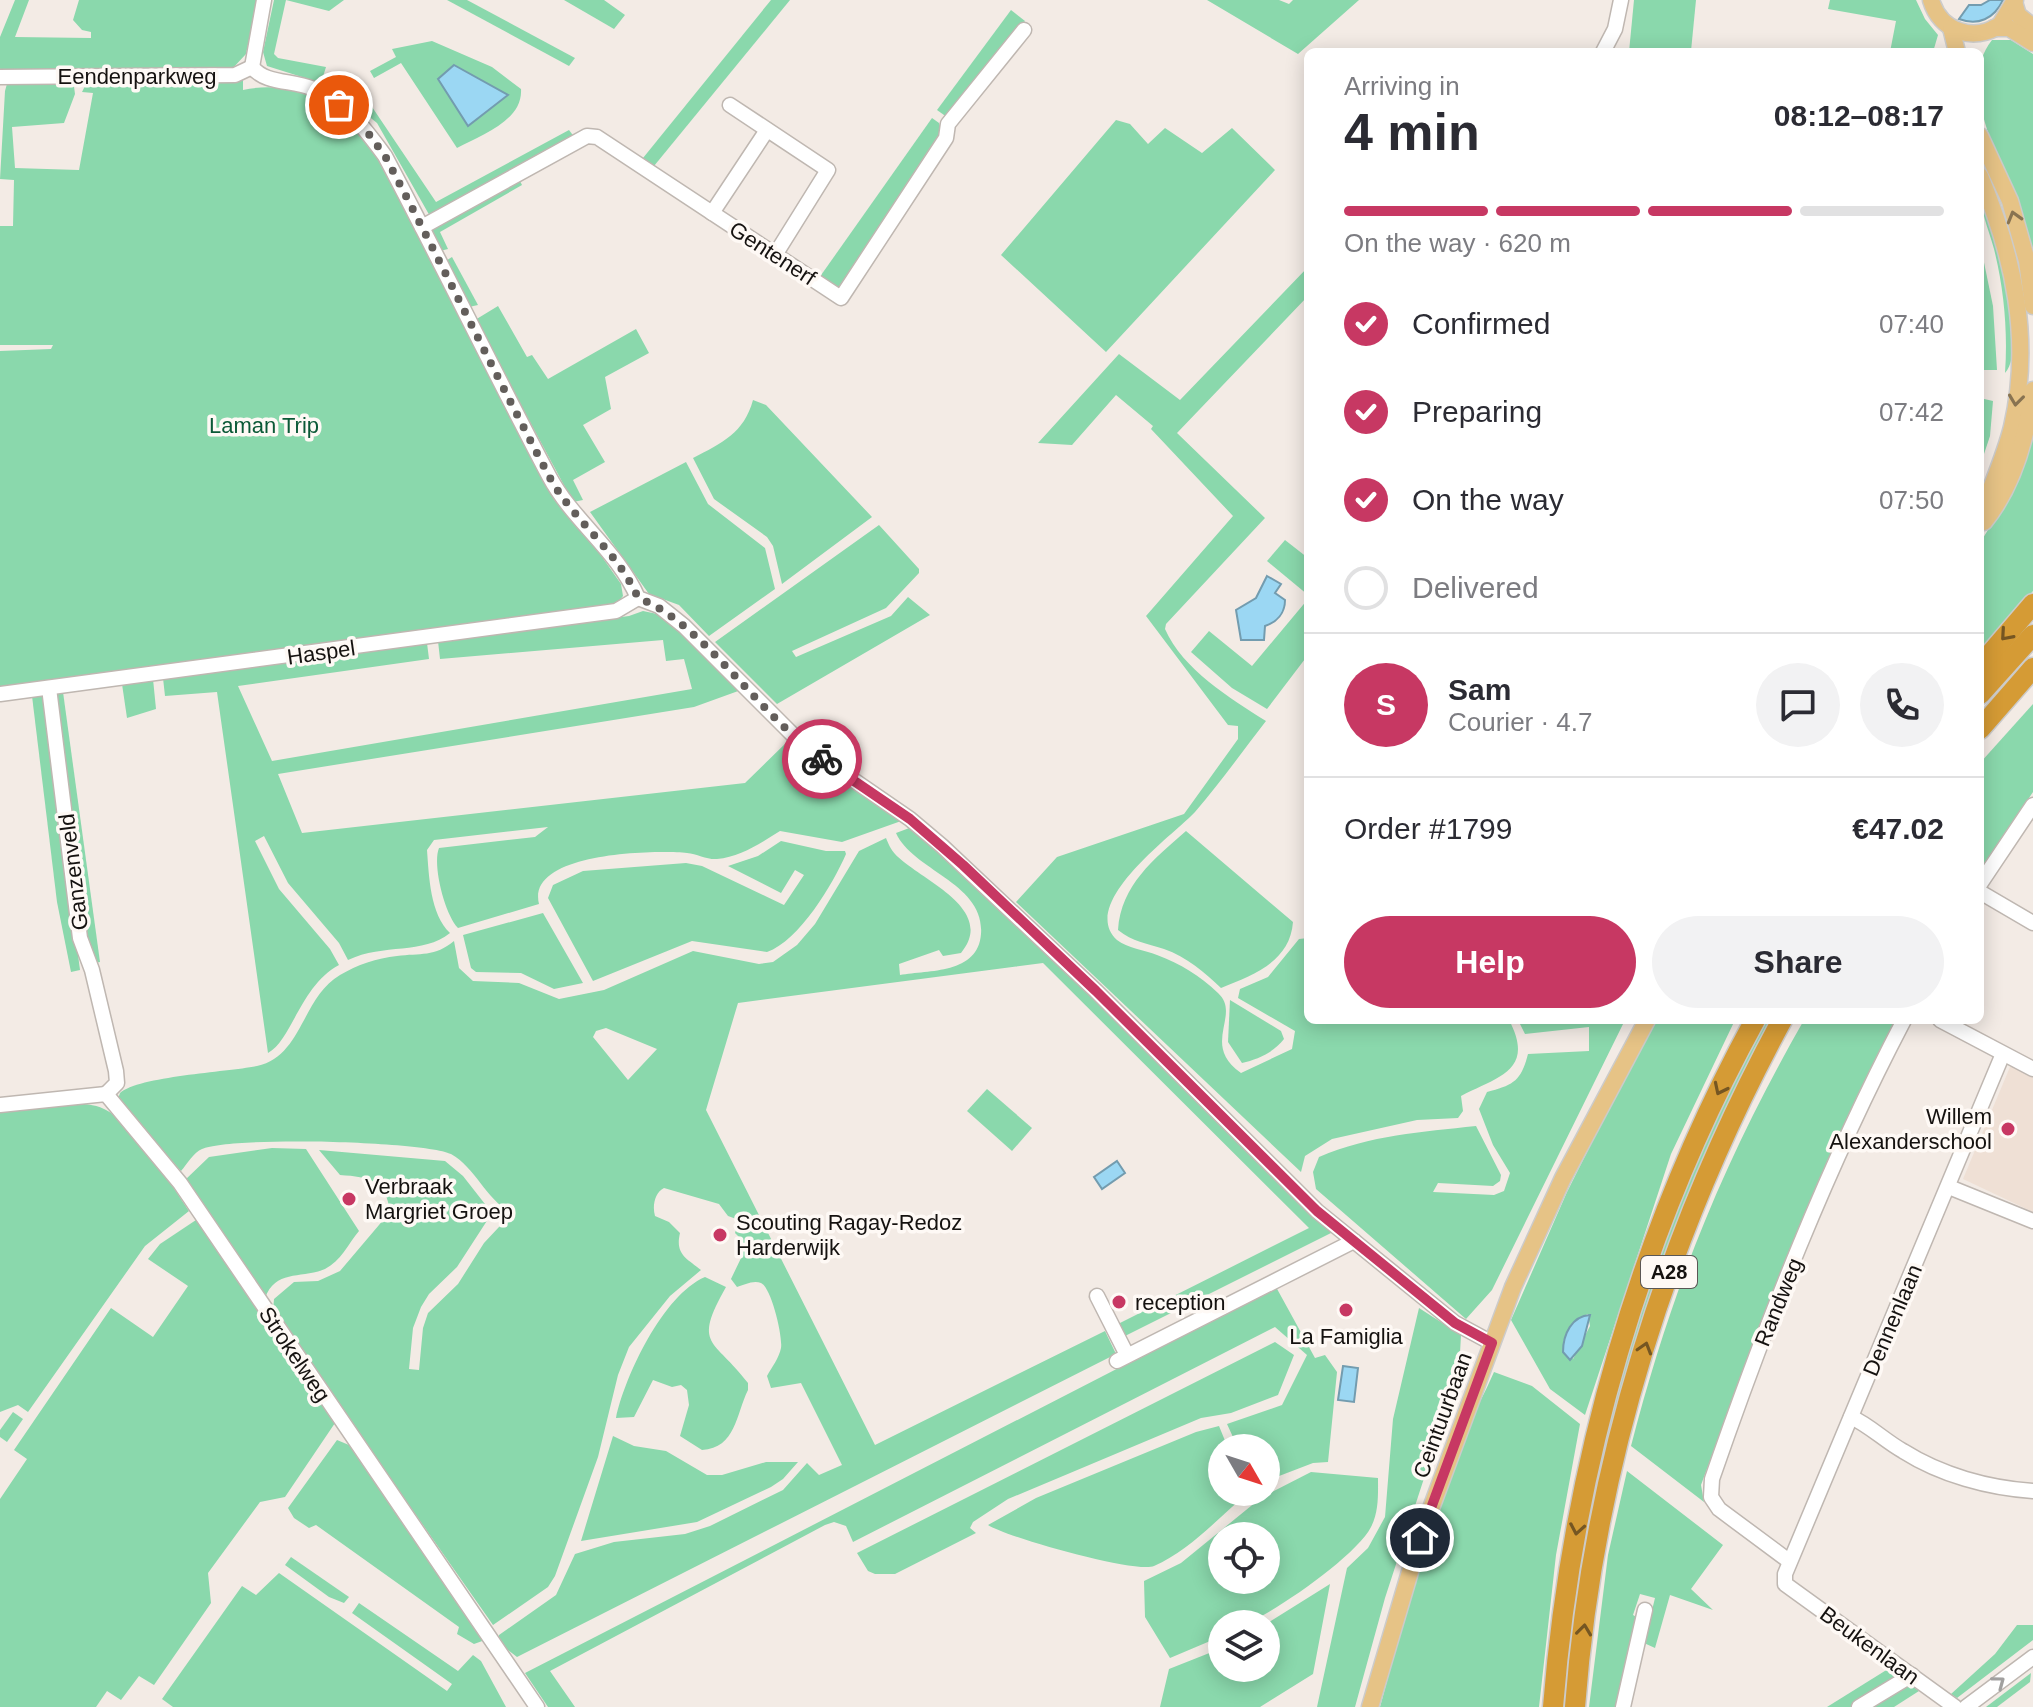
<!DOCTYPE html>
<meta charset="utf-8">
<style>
:root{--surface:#fff;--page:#f2f2f3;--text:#2b2b33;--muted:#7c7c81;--line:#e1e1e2;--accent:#c73863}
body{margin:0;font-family:Arial,sans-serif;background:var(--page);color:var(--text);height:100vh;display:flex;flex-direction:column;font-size:30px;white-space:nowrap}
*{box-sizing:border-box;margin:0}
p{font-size:26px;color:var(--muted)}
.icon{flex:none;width:44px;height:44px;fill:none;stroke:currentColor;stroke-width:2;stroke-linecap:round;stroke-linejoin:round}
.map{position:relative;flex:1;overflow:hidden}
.panel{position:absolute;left:1304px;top:48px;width:680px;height:976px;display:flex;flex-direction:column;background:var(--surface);border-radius:12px;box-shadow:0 4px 20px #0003}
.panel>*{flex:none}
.needle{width:52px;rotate:129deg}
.tools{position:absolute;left:1208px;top:1434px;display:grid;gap:16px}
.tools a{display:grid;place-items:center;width:72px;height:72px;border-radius:50%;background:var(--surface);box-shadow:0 4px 20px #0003;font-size:40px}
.pin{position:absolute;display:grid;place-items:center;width:68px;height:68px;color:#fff;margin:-34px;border:4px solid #fff;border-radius:50%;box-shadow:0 2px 8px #0007}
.courier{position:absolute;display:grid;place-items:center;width:80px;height:80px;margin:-40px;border:6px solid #c73863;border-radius:50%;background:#fff;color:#222;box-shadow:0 2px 10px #0007}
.overview em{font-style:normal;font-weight:700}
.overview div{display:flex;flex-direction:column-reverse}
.overview{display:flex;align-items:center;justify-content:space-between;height:136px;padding:0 40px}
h1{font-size:52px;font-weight:700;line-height:60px}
.bar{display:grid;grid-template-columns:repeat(4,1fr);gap:12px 8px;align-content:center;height:96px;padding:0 40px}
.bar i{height:10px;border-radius:6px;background:var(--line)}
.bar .selected{background:var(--accent)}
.bar p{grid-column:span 4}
.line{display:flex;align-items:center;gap:20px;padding:0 40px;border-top:2px solid var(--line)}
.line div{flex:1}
.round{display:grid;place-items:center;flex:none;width:84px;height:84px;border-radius:42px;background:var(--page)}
ol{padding:0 40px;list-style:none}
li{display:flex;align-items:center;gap:24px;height:88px}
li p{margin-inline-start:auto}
li .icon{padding:8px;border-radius:50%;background:var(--accent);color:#fff;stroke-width:4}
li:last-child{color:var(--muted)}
li i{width:44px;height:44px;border:4px solid var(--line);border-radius:50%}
.action{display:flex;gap:16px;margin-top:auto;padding:16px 40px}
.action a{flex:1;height:92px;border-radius:48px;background:var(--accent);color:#fff;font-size:32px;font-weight:700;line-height:92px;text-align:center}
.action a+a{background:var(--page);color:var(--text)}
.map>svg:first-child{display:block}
</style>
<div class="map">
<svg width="2033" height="1707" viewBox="0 0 2033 1707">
<rect width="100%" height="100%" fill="#f3ebe5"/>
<!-- built -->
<path fill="#efe0d5" d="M2016 1066 2033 1073V1212L1963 1179 2010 1067Z"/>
<!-- green -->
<g fill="#8ad8ac" fill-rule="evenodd">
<path d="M15 0H29L15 37 91 38V32L82 30 73 20 79 0H257L246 54 232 69 0 72V37Z"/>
<path d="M274 0H286L274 54 278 58 326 67 321 83 267 66 263 52Z"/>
<path d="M286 0H344L329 11Z"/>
<path d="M447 0H467L575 58 569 66Z"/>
<path d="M564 0H604L625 15 614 29Z"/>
<path d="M771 0H790L654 166 643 158Z"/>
<path d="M1207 0H1279L1289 4 1293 0H1359L1298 54Z"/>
<path d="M1634 0H1696L1691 51 1629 52Z"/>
<path d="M1830 0H1916L1925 19 1938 35 1933 52H1890L1896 21 1828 9Z"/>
<path d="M1011 10 1025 21 951 120 937 110Z"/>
<path d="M1992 40H2011L2033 54V272C2025 244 2018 216 2009 188 1994 145 1959 81 1992 40Z"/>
<path d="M432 41 492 67 521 89C523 121 481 135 457 148L401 63 374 78 370 71 396 57 392 49Z"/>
<path d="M73 79 75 94 64 123 12 127 15 168 79 170 93 93 82 92 88 80 243 79V90C299 78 337 106 371 147L575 518 621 584 623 596 616 605 0 690V351L51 349 53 345H0V226H13L14 180 0 179 5 91 8 80Z"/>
<path d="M344 88 366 98 436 202 569 130 575 138 431 218 377 123 336 90Z"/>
<path d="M932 118 939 123 943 136 838 291 819 278Z"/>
<path d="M1116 120 1130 124 1148 144 1165 128 1202 153 1232 128 1275 170 1106 352 1001 255Z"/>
<path d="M520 181 522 185 440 232 448 249 440 251 430 232 435 226Z"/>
<path d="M1980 189C1995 221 2030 345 2005 373 2008 332 2004 289 1994 249 1988 227 1980 211 1980 189Z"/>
<path d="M1980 243 1993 306 1997 370H1980Z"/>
<path d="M452 257 478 305 469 307 444 262Z"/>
<path d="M1308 267V296L1177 433 1265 518 1166 624 1165 629C1183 670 1230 698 1266 721 1242 752 1220 783 1195 812 1175 834 1077 903 1117 940 1127 948 1145 950 1157 955 1181 964 1199 975 1218 993 1242 1015 1200 1044 1241 1073L1292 1049 1295 1031 1238 998 1240 989 1268 977 1299 939 1308 938V1020H1509C1536 1071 1497 1077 1461 1096L1463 1111 1458 1118 1417 1120 1332 1139 1305 1156 1301 1172 1016 902 1057 857 1184 814 1238 739V726L1228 725 1146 616 1233 516 1151 429 1153 426 1116 395 1072 445 1038 443 1119 354 1180 400Z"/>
<path d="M498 306 527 357 532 355 548 379 636 329 649 353 605 377 611 409 583 425 605 462 573 480 583 500 573 502 475 320Z"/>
<path d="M1980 398 1993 401 1990 436 1980 466Z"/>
<path d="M753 400 766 405 872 517 782 584 773 546 767 537 714 499 693 458C722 443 744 433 753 400Z"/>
<path d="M2033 416V591L1980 655V543L2005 502Z"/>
<path d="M686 462 708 504 765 548 775 589 709 636 679 605 649 594 590 512Z"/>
<path d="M879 525 919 569V573L886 608 792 651 796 657 891 616 908 597 930 615 777 704 715 642Z"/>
<path d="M1285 540 1308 558V595L1267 561Z"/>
<path d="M1308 599V655L1267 709 1232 688 1191 652 1209 631 1252 666Z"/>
<path d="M643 611 667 616 741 690 694 707 278 774 302 833 745 783 790 739 904 820 842 842 780 831C761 843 740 857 717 859 708 860 697 854 687 853 655 850 526 852 539 904L458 928C445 915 432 865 439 848L535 837 548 827 434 840 427 850C429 876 430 914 450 933 423 955 384 943 348 960L339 943 288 883 264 836 255 841 279 889 330 949 339 965C300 986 292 1040 268 1053L217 692 165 696 163 678 427 643 429 659 238 686 272 761 692 689 684 659 666 661 663 640 440 659 438 641 629 616Z"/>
<path d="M153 679 156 709 127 718 122 684Z"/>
<path d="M63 692 100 962 90 964 55 694Z"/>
<path d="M44 695 80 970 71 972 57 902 32 696Z"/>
<path d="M2033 704V792L1980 870V763Z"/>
<path d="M912 827 945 854 1335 1231 1123 1337 1116 1325 1309 1228 1043 963 738 1003 706 1110 875 1445 1105 1331 1116 1354 517 1657 499 1643V1635L556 1595 575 1554 614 1542 685 1534 710 1526 783 1490 807 1463 819 1475 842 1465 801 1383 771 1388 767 1376C772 1367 779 1358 781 1348 783 1336 771 1287 761 1283 753 1280 744 1285 737 1287L731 1279 742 1256 743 1241 735 1233 739 1220 728 1216 719 1204 664 1188C655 1192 652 1206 655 1216L669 1222 680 1233C675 1254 686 1258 701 1270L670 1296 629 1347 618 1375 598 1457 555 1576 548 1587 493 1625 273 1311 274 1299 294 1282 318 1281 340 1271 390 1212C386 1180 370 1177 340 1175L319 1150 445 1161 463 1176 492 1213 457 1267 429 1294 421 1307 413 1328 409 1369 419 1370 423 1328 428 1313 458 1284 484 1243 512 1213C486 1200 476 1168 451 1154 425 1141 230 1136 202 1149 194 1152 187 1164 181 1171L126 1111 118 1099 120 1093C139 1076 228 1072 257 1066 302 1057 302 997 340 975 357 965 377 958 397 956 420 953 435 957 454 941L459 968 473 981 519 983 559 999 604 990 693 951 759 964 773 962 797 945 815 924 859 851 886 838C888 843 891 850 895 854 918 879 998 908 961 953L943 956 939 950 899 964 900 975C929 970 978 974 981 934 985 883 913 871 896 833ZM606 1028 657 1049 628 1080 593 1037 596 1031Z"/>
<path d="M1186 831 1293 922C1290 962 1253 975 1221 988 1204 972 1187 957 1164 949 1146 943 1133 942 1118 930 1121 885 1154 859 1186 831Z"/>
<path d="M781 841 826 851H845L846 854C833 884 799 941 767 952L692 941 593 981 548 898 553 885 583 871 686 863 702 866 784 905 804 875 795 870 781 893 728 866 758 856Z"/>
<path d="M543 913 583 983 554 989 521 973 476 972 471 968 463 935Z"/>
<path d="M1230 1000 1281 1031 1284 1039C1273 1053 1258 1059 1242 1063L1228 1042Z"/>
<path d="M1518 1020H1625L1492 1290 1466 1319 1316 1189 1313 1172 1319 1157C1371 1135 1421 1132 1476 1126L1501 1175 1500 1181 1493 1186 1438 1183 1433 1192 1494 1195 1504 1191 1510 1173 1493 1145 1479 1109 1487 1092C1514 1085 1521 1081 1528 1054L1589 1051V1027L1525 1034Z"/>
<path d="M1653 1020H1735L1671 1154 1585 1415 1550 1389 1511 1320 1567 1192ZM1588 1314 1590 1326 1573 1359 1563 1343C1566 1331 1575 1318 1588 1314Z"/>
<path d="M1764 1020H1774L1645 1325 1569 1707H1560C1574 1593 1589 1478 1621 1367 1657 1244 1706 1134 1764 1020Z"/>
<path d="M1804 1020H1895C1822 1173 1759 1327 1701 1485L1704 1502 1631 1446C1672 1288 1723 1162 1804 1020Z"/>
<path d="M987 1089 1032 1128 1012 1151 967 1111Z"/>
<path d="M72 1103C83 1104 94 1104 104 1109 130 1120 173 1186 189 1211L145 1246 28 1412 18 1405 0 1412V1110Z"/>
<path d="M272 1148 306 1149 359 1231C348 1244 341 1261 325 1269 301 1279 276 1269 265 1298L185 1180 209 1157Z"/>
<path d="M196 1220 335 1423 285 1497 260 1502 208 1573 211 1603 154 1685 139 1676 121 1700 107 1691 96 1707H0V1499L27 1459 14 1450 111 1308 153 1337 188 1286 148 1259 160 1244Z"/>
<path d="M705 1277 726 1287C692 1347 714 1338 748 1383V1390C736 1414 736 1448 702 1450L680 1436 689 1405 687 1390 681 1385 672 1387 653 1380 634 1417 616 1418C625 1376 663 1295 705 1277Z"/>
<path d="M1276 1287 1315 1358 1325 1355 1337 1372 1328 1462 1313 1463 1266 1481V1448H1238L1227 1424 1282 1405 1307 1355 1275 1327 853 1542 846 1526 834 1522 825 1525 550 1671 575 1707H548L525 1673Z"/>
<path d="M1419 1308 1461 1335 1459 1371 1385 1598 1355 1707H1317L1347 1568 1368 1548 1385 1517 1393 1419Z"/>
<path d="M1275 1342 1294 1355 1278 1395 1231 1413 1201 1418 1008 1499 973 1522 970 1528 976 1533 895 1574H875L868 1571 857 1553Z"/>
<path d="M1494 1372 1532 1386 1580 1424 1556 1555 1539 1707H1380C1405 1615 1429 1520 1465 1432 1474 1412 1485 1393 1494 1372Z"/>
<path d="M13 1412 23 1419 7 1442 0 1437V1430Z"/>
<path d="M1219 1426 1228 1448H1222V1492L1247 1494C1218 1518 1189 1551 1154 1566 1137 1574 1006 1537 988 1525L1036 1498 1196 1432Z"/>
<path d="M613 1436 634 1446 666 1451 707 1475H722L766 1462H798L783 1479 771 1487 697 1522 581 1541Z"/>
<path d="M337 1440 349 1445 485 1640 474 1644 457 1634 459 1627 316 1525 309 1528 294 1518 288 1508Z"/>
<path d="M1627 1471 1723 1545 1691 1589 1713 1610 1670 1595 1655 1648 1644 1643 1655 1598 1640 1594 1633 1615 1640 1619 1618 1707H1589L1608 1555Z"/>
<path d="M1311 1472 1378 1478C1378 1494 1379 1512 1371 1527 1357 1555 1277 1611 1247 1623 1240 1625 1230 1624 1222 1624V1636L1170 1658 1145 1617 1144 1581 1181 1563 1262 1497ZM1266 1536V1580H1222V1536Z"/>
<path d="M291 1557 349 1597 344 1603 329 1597 285 1565Z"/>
<path d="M279 1573 447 1691 452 1684 352 1613 359 1603 458 1671 473 1655 481 1661 506 1707H173L162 1699 242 1586 256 1595Z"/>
<path d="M1330 1584 1313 1674 1260 1707H1160L1169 1669 1222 1648V1668H1266V1624Z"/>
<path d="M2017 1625H2033V1640L1957 1698 1951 1694 1995 1654Z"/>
<path d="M1888 1669 1901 1678 1854 1707H1827Z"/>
<path d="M2031 1673 2030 1682 1997 1707H1986Z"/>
<path d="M1908 1683 1919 1691 1894 1707H1869Z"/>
</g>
<!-- water -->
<g fill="#9bd7f3" stroke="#739caf" stroke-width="2">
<path d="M1990 0H2003C1994 19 1978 26 1959 19L1969 5H1981Z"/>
<path d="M454 65 508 95 468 126 438 79Z"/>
<path d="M1267 576 1281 584 1275 593 1285 600C1285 613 1277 622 1265 626L1264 640H1241L1236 610 1256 598Z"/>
<path d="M1117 1161 1125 1173 1102 1189 1094 1177Z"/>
<path d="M1590 1315 1582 1346 1570 1360 1563 1352C1563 1334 1572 1316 1590 1315Z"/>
<path d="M1343 1366 1358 1368 1354 1402 1338 1400Z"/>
</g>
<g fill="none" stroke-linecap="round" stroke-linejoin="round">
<!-- minor casing -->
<g stroke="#bfb7b1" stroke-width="17">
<g id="minor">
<path d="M1603 52 1615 29 1621 0"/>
<path d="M252 67C265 84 292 80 311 88 347 104 362 125 385 156 441 262 493 370 549 476 573 521 618 551 638 598L659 606 684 626 804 746 910 819 942 846 1096 991 1317 1211 1455 1323 1492 1343"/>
<path d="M252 67 264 0"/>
<path d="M0 77 235 75 252 67"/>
<path d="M730 105 828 170 775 255"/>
<path d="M712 213 767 130"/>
<path d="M422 227 587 136 597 137 841 298 946 138 948 124 1024 30"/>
<path d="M49 688 80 938 92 970 116 1071 117 1083 106 1094"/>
<path d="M0 694 616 611 638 598"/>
<path d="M1980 884 2033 805"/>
<path d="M1980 892 2033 923"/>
<path d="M1940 1020 2033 1069"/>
<path d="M0 1105 106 1094 180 1183 537 1707"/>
<path d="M1949 1187 2033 1221"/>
<path d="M1097 1296 1127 1355"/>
<path d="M1117 1361 1354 1241"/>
<path d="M1851 1417C1869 1425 1885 1441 1903 1451 1941 1475 1988 1488 2033 1491"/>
<path d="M1789 1561 1719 1509 1711 1497 1712 1479C1766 1323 1827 1167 1904 1020"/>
<path d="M1623 1707 1645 1610"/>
<path d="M1859 1707 1912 1675"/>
<path d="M1955 1707 1785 1584V1574L2002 1056"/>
<path d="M1966 1707 2033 1657"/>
</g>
</g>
<!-- major casing -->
<g stroke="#cccbca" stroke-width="19">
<g id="major">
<path d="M1931 0C1940 31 1973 43 2000 25L2015 0"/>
<path d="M2014 2 2018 15 2033 27"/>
<path d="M1951 28 1957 52"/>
<path d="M1994 28H2009L2033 43"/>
<path d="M1980 136 2010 201 2027 261 2033 306"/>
<path d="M1980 176C2014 257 2032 340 2012 427 2004 459 1990 488 1980 519"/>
<path d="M1984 522C2014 485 2027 436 2033 390"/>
<path d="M1370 1707 1420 1538 1513 1287 1563 1178 1647 1020"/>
</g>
</g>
<!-- highway casing -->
<g stroke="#cccbca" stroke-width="23">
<g id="highway">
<path d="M1980 666 2033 604"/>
<path d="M1980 694 2033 635"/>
<path d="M1980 729 2033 668"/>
<path d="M1553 1707C1572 1468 1640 1230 1755 1020"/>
<path d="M1575 1707C1593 1468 1668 1230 1782 1020"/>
</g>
</g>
<!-- minor -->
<use href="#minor" stroke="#fff" stroke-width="14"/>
<!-- major -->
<use href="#major" stroke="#e6c386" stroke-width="16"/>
<!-- highway -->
<use href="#highway" stroke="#d59b35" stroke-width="20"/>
</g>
<!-- one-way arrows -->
<defs><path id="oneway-chevron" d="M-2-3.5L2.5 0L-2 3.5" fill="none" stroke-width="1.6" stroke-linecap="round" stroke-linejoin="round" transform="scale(2)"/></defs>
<g stroke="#887351">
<use href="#oneway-chevron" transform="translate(2014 217) rotate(-106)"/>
<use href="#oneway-chevron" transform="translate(2016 400) rotate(97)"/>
</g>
<g stroke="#755622">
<use href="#oneway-chevron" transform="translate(2006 635) rotate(131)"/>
<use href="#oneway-chevron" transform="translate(1720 1089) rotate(116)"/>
<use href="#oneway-chevron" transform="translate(1645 1348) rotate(-73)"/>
<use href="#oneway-chevron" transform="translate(1577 1529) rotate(100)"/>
<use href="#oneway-chevron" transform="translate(1584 1630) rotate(-83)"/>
</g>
<use stroke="#a1a09f" href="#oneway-chevron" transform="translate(1999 1682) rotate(-37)"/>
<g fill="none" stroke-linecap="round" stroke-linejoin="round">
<!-- done -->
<path stroke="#635e5b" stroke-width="8" stroke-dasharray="0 14.4" d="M339 105 354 114 385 156C441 262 493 370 549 476 573 521 618 551 638 598 701 621 761 717 822 759"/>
<!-- route -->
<path stroke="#c73863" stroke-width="10" d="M822 759 910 819 963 865 1096 991 1317 1211 1455 1323 1492 1343 1420 1538"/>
</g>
<!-- markers -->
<g fill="#c73863" stroke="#fef9f5" stroke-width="3">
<circle cx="2008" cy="1129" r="8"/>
<circle cx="349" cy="1199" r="8"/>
<circle cx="720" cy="1235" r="8"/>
<circle cx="1119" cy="1302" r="8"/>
<circle cx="1346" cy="1310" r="8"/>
</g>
<g text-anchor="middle" stroke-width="7" stroke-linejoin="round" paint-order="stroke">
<!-- shield labels -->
<rect fill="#fef9f5" stroke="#5b5755" stroke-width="2" x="1641" y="1256" width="56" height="32" rx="6"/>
<g font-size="20" font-weight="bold" fill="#151210">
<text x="1669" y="1279">A28</text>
</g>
<!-- street labels -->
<g font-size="22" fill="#151210" stroke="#fef9f5">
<text x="137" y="84">Eendenparkweg</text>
<text transform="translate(773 253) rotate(33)" y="8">Gentenerf</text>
<text transform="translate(321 652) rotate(-8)" y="8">Haspel</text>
<text transform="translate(73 872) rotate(-97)" y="8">Ganzenveld</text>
<text transform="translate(1778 1302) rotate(-68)" y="8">Randweg</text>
<text transform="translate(1892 1320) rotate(-67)" y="8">Dennenlaan</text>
<text transform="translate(295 1354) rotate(56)" y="8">Strokelweg</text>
<text transform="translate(1442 1415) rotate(-70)" y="8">Ceintuurbaan</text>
<text transform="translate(1870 1645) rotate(36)" y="8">Beukenlaan</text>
</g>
<!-- park labels -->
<g font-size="22" fill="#0b5937" stroke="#fef9f5">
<text x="264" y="433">Laman Trip</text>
</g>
<!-- poi labels -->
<g font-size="22" fill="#151210" stroke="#fef9f5" text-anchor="start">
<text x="1992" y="1124" text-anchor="end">Willem<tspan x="1992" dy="25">Alexanderschool</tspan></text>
<text x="365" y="1194">Verbraak<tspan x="365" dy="25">Margriet Groep</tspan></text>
<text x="736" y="1230">Scouting Ragay-Redoz<tspan x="736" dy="25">Harderwijk</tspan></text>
<text x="1135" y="1310">reception</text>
<text x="1346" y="1344" text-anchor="middle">La Famiglia</text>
</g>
</g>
</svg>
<div class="tools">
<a><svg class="needle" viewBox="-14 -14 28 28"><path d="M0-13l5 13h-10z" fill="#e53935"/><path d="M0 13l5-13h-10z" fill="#7c7c81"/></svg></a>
<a><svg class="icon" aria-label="locate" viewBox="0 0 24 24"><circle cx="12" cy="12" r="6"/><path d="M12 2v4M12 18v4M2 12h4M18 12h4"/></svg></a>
<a><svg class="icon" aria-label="layers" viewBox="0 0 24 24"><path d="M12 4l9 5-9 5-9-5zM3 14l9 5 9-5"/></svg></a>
</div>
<div class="pin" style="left:339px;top:105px;background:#ea580c"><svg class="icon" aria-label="bag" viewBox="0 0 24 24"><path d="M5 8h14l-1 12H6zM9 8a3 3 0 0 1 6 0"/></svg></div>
<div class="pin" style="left:1420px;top:1538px;background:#1f2937"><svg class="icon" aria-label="home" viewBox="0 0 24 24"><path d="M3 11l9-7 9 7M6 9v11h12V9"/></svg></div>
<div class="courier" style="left:822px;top:759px"><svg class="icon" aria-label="bike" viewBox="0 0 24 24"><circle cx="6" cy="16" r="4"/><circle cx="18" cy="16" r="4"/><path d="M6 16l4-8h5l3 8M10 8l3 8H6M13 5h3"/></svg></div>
<section class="panel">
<div class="overview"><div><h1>4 min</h1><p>Arriving in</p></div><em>08:12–08:17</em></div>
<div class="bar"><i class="selected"></i><i class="selected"></i><i class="selected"></i><i></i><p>On the way · 620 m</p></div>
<ol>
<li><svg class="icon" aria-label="check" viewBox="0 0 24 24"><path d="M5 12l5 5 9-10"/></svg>Confirmed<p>07:40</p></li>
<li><svg class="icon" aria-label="check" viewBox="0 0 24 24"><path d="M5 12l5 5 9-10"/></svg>Preparing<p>07:42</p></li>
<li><svg class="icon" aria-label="check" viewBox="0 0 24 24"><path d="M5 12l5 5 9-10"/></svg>On the way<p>07:50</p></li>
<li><i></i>Delivered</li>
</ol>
<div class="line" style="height:144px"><b class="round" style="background:var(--accent);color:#fff">S</b><div><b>Sam</b><p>Courier · 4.7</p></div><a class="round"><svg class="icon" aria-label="chat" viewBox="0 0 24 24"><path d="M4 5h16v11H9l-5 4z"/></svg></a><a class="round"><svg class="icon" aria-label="phone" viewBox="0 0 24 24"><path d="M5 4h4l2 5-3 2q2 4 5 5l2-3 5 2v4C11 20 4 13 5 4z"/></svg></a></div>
<div class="line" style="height:104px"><div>Order #1799</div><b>€47.02</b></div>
<div class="action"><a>Help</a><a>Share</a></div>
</section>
</div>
